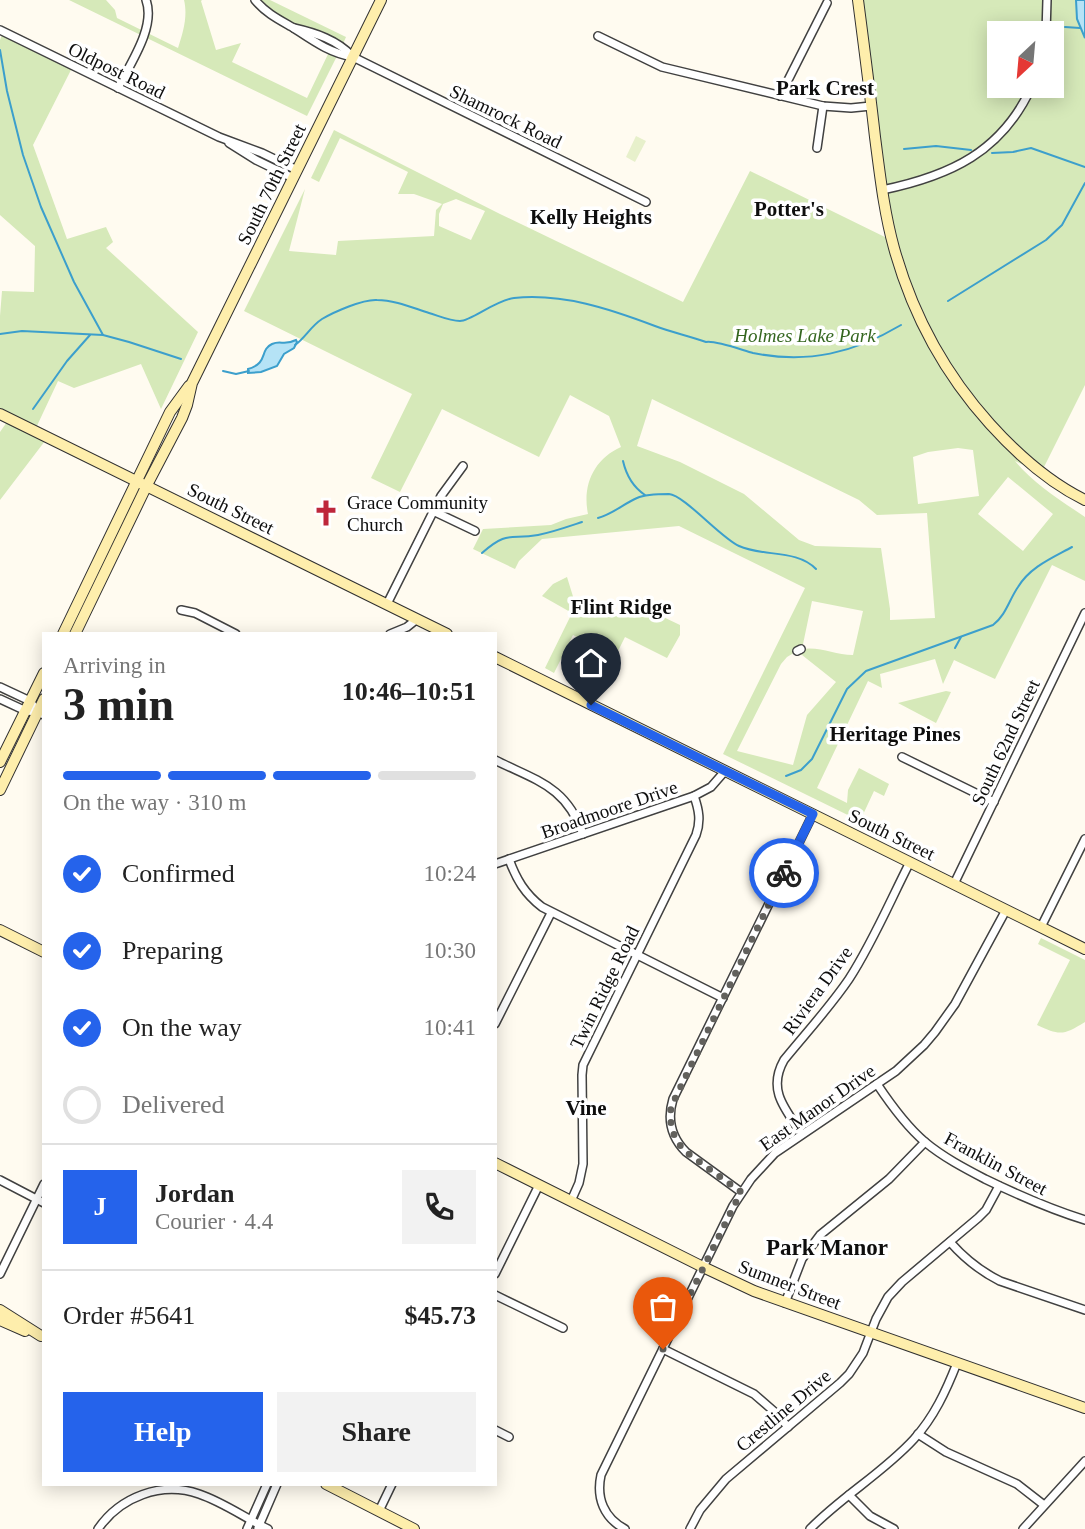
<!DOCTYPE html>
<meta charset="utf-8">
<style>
:root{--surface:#fff;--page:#f2f2f2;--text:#222;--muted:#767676;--line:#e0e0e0;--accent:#2563eb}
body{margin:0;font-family:Georgia,serif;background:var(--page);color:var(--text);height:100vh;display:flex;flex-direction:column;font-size:26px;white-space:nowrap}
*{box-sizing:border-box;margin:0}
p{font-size:23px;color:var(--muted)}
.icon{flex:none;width:38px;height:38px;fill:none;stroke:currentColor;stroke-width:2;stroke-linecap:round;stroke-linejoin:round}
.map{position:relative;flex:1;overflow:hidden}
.sheet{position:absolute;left:42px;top:632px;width:455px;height:854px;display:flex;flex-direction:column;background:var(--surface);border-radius:0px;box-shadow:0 4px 18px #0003}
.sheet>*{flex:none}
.needle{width:46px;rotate:206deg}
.tools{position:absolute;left:987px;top:21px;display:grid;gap:14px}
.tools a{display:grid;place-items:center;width:77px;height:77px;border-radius:0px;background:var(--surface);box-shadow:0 4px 18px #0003;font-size:35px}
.pin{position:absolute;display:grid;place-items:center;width:60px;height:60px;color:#fff;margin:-72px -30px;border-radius:50% 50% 50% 0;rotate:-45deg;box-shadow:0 0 7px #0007}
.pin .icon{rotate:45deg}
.courier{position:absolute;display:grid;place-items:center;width:70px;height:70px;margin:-35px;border:5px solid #2563eb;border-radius:50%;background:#fff;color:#222;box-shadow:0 2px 9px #0007}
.overview em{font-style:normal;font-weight:800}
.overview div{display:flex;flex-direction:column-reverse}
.overview{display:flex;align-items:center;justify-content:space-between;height:119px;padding:0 21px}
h1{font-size:46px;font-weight:800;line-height:52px}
.bar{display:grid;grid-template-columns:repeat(4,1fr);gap:10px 7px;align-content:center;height:84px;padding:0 21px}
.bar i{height:9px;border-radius:5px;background:var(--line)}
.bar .current{background:var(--accent)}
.bar p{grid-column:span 4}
.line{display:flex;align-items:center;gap:18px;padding:0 21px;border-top:2px solid var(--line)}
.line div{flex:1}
.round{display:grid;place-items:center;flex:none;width:74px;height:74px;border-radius:0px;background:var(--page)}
ol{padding:0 21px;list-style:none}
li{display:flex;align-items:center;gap:21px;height:77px}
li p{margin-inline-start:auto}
li .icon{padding:7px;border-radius:50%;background:var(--accent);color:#fff;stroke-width:4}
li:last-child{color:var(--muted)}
li i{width:38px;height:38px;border:4px solid var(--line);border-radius:50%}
.cta{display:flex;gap:14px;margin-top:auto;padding:14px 21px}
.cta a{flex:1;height:80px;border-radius:0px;background:var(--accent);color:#fff;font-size:28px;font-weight:800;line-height:80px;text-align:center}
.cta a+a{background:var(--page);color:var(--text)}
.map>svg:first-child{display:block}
</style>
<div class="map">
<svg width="1085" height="1529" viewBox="0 0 1085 1529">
<rect width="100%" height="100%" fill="#fffbf0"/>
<!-- green -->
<g fill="#d6e9b9" fill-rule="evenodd">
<path d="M69 0H106L115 10 117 18 178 48C183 33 188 16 184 0H202L201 1 216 50 241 43 232 62 307 98 330 50 338 54 307 116Z"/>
<path d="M255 0H270L346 37 342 46 294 28Z"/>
<path d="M858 0H1085V385L1041 473 1015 461C1034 484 1060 500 1085 517V581L1052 565 995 679 954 660 943 684 935 659 880 674 882 688 868 681 817 788 847 803 848 790 859 768 889 784 884 796 874 791 860 821 723 754 805 588 679 526 542 539 519 561 515 569 473 549 483 529 551 525 566 519 588 514C582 485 594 459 621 447L609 416 570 395 539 457 442 409 400 492 371 478 412 394 244 311 305 189 289 251 336 255 338 241 434 236 436 210 442 204 414 194H398L408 172 340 138 319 182 311 178 334 130 500 214 683 302 750 171 891 240ZM999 33H1052V86H999ZM456 199 485 211 471 240 439 226V214L443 204ZM652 399 859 500 877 515 927 513 935 618 890 620V609L881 548 815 546 799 540 744 494 680 462 637 446ZM958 448 973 450 979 496 918 504 913 457 928 452ZM1008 477 1053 514 1023 551 978 514ZM812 601 863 611 853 655C835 655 820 646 802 649ZM797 651 836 682 807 715 793 765 737 751 781 664 787 657Z"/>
<path d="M3 32 73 66 33 145 67 239 106 227 113 242 106 248 198 332 161 409 141 364 74 388 58 381 35 430 48 437 0 500V432L9 419 0 414V316L2 291 34 292 35 246 0 215V40Z"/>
<path d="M567 577 579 616 659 615 680 625V635L667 658 625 637 615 657 573 635 554 673 545 668 572 613 542 596 553 584Z"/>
<path d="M946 691 951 692 936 723 898 703Z"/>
<path d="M1041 938 1085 960V1022C1064 1035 1060 1036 1037 1025L1070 960 1038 944Z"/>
</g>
<!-- pitch -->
<path fill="#e7f0cb" d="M636 136 646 141 635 162 626 157Z"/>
<!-- water -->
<g fill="#b5e3f6" stroke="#3c9fcc" stroke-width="2">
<path d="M1076 0H1085V38L1077 19Z"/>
<path d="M296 340 297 342 294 348 284 354 277 366 261 372 248 373V369C269 363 259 350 272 344 281 340 284 346 296 340Z"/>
</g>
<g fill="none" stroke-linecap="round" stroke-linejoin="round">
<!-- stream -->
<g stroke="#3c9fcc" stroke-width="2">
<path d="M1051 27H1059"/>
<path d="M1065 27 1080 28"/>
<path d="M0 50 7 91 23 155 41 207 74 282 103 335"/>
<path d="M904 149 936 146 971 150"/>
<path d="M992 153 1013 152 1031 148 1085 167"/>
<path d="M948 301 1046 240 1062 225 1085 183"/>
<path d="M0 334 22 331 103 335 129 342 181 359"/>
<path d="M295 345C305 338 311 326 322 319 334 312 363 299 377 300 395 300 413 308 429 313 439 316 450 321 460 321 471 321 496 300 514 298 563 293 610 309 655 326 671 332 689 336 706 342 715 340 742 350 753 353 808 364 854 353 901 325"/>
<path d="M223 371 236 374 249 371"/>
<path d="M33 409 67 361 90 335"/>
<path d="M623 461C626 474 633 487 645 495"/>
<path d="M598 518C613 514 623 504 637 498 646 494 659 494 669 494 684 495 721 538 739 546 763 557 797 549 816 569"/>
<path d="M482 553C508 530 510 540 538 535 553 532 567 527 582 522"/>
<path d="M955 648 961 637"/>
<path d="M786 776 801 770 812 759 847 689 866 671 993 625C1006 615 1009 600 1018 587 1030 567 1052 558 1072 547"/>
</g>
<!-- street casing -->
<g stroke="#414141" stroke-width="10">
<g id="street">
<path d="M255 0C266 13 278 19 292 27 312 40 329 53 353 57L646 202"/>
<path d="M294 28C316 33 337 40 352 56"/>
<path d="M0 30 219 137 262 153 297 170"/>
<path d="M1046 33 1047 0"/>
<path d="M598 36 662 67 823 106 851 108 871 106"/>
<path d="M118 88C130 64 156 27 146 0"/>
<path d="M780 96 827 3"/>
<path d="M229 143 256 160 293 178"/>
<path d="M817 148 823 106"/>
<path d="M882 190C950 176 1002 152 1032 86"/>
<path d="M433 511 475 531"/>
<path d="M387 604 441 496 463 466"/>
<path d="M181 610 195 613 236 634"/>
<path d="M390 634 407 627 417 619"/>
<path d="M797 651 801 649"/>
<path d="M0 687 30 701 33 705"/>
<path d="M0 699 26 711 38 712 44 715"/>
<path d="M902 757 994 802"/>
<path d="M495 760C537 781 566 786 583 834"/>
<path d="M509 859C516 879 525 894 542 907L723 998"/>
<path d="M495 864 694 796 711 787 725 771"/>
<path d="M954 884 1085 613"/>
<path d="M1041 927 1085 839"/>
<path d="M495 1024 551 913"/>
<path d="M877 1084C891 1105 906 1126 925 1142 943 1157 964 1168 985 1179 1018 1195 1050 1209 1085 1220"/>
<path d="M802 1134C785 1109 767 1090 784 1060 806 1033 830 1007 849 979 873 942 890 901 910 862"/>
<path d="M0 1180 44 1203"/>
<path d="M741 1192 686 1152C671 1137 667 1119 673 1099L813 814"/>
<path d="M571 1201 579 1183 583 1164 582 1075 583 1065 696 835C701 821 699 810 694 796"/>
<path d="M950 1242C965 1259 980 1271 1000 1281L1085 1310"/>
<path d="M0 1274 44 1184"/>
<path d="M495 1274 539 1185"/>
<path d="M495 1295 563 1328"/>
<path d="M785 1303 802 1259 820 1235 889 1179 925 1142"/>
<path d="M663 1349 754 1394 777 1414 788 1427"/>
<path d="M495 1430 509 1437"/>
<path d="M918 1434 946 1452 1017 1484 1044 1505"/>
<path d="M849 1495 870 1516 894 1529"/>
<path d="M379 1511 392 1484"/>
<path d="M258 1528 277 1484"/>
<path d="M98 1529C120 1497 161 1481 199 1494 223 1502 245 1518 268 1529"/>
<path d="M247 1529 267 1484"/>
<path d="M625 1529C604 1518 596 1498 601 1475L733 1206 751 1179 775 1153 896 1071 924 1045 935 1032 955 1004 1006 910"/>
<path d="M690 1529 700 1510 726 1479 840 1383 849 1374 863 1353 876 1319 888 1297 902 1282 978 1218 986 1210 999 1186"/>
<path d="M810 1529C842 1496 883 1473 914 1439 934 1417 946 1391 957 1363"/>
<path d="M1023 1529 1085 1461"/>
</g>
</g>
<!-- secondary casing -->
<g stroke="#303030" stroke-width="12">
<g id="secondary">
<path d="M858 0C864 46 870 92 875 137 880 175 884 212 894 248 912 313 945 374 990 424 1018 455 1048 482 1085 500"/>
<path d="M0 414 447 634"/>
<path d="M63 634 170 412 189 386"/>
<path d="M75 634 147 485 182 418 187 405 192 383 381 0"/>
<path d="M495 657 1085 949"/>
<path d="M0 762 44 673"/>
<path d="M0 790 44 699"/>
<path d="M0 930 44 952"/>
<path d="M495 1163 703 1267 754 1291 1085 1408"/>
<path d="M0 1310 41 1336"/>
<path d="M0 1320 25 1331"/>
<path d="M326 1484 414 1529"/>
</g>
</g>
<!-- street -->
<use href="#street" stroke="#fff" stroke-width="7"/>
<!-- secondary -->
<use href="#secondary" stroke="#feeeac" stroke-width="10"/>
</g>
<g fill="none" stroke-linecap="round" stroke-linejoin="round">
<!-- done -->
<path stroke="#62615d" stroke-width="7" stroke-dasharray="0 12.6" d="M663 1349 741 1192 686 1152C673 1139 669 1125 671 1107L784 873"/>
<!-- route -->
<path stroke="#2563eb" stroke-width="9" d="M591 705 813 814 784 873"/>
</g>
<!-- icons -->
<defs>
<g id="church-bare" transform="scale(2.1)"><path d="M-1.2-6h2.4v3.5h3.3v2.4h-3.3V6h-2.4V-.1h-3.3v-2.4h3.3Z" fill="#be273b" stroke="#fff" stroke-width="2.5" paint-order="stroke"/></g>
</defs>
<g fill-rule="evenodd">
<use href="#church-bare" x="326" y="513"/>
</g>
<g text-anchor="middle" stroke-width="7" stroke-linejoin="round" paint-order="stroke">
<!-- street labels -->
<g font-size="19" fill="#0e0e0e" stroke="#fff">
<text transform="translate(117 70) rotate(26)" y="7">Oldpost Road</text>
<text transform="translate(506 116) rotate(26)" y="7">Shamrock Road</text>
<text transform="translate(271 184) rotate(-64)" y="7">South 70th Street</text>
<text transform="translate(231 508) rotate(26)" y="7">South Street</text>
<text transform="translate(1005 742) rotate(-65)" y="7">South 62nd Street</text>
<text transform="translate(609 809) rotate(-19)" y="7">Broadmoore Drive</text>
<text transform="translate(892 834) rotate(26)" y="7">South Street</text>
<text transform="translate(604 987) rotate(-64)" y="7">Twin Ridge Road</text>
<text transform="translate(817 990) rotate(-54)" y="7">Riviera Drive</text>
<text transform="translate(817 1107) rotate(-35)" y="7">East Manor Drive</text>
<text transform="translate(996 1163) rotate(28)" y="7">Franklin Street</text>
<text transform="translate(790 1284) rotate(21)" y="7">Sumner Street</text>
<text transform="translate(783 1410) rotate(-40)" y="7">Crestline Drive</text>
</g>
<!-- park labels -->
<g font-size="19" font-style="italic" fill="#34661f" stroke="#fff">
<text x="805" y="342">Holmes Lake Park</text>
</g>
<!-- poi labels -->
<g font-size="19" fill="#0e0e0e" stroke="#fff" text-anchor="start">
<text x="347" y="509">Grace Community<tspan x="347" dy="22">Church</tspan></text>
</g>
<!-- neighbourhood labels -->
<g font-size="21" font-weight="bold" fill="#0e0e0e" stroke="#fff">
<text x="825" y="95">Park Crest</text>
<text x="789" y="216">Potter's</text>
<text x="591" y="224">Kelly Heights</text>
<text x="621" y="614">Flint Ridge</text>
<text x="895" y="741">Heritage Pines</text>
<text x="586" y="1115">Vine</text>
</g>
<!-- quarter labels -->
<g font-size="23" font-weight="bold" fill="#0e0e0e" stroke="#fff">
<text x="827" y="1255">Park Manor</text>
</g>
</g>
</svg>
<div class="tools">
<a><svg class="needle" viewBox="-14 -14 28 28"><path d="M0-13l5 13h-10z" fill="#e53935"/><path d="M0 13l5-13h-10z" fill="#767676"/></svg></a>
</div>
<div class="pin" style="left:663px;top:1349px;background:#ea580c"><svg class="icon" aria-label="bag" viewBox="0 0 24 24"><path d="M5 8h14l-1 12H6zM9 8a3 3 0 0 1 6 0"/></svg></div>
<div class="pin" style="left:591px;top:705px;background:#1f2937"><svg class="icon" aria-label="home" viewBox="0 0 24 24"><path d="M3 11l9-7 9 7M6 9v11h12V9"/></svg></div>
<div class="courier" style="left:784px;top:873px"><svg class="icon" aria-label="bike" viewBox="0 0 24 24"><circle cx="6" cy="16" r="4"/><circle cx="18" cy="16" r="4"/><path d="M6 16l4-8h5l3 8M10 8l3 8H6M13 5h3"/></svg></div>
<section class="sheet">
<div class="overview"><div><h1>3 min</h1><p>Arriving in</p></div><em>10:46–10:51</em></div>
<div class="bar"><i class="current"></i><i class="current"></i><i class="current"></i><i></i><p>On the way · 310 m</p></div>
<ol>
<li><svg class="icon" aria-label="check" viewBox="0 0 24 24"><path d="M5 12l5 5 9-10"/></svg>Confirmed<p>10:24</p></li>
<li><svg class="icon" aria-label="check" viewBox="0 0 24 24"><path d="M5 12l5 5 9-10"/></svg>Preparing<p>10:30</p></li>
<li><svg class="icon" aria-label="check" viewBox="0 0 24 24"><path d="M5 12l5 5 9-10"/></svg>On the way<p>10:41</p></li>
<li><i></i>Delivered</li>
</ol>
<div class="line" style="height:126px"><b class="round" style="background:var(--accent);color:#fff">J</b><div><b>Jordan</b><p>Courier · 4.4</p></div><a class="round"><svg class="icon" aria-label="phone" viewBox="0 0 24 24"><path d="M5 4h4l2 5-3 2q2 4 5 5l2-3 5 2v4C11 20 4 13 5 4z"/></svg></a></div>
<div class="line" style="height:91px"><div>Order #5641</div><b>$45.73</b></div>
<div class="cta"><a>Help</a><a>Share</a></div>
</section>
</div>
